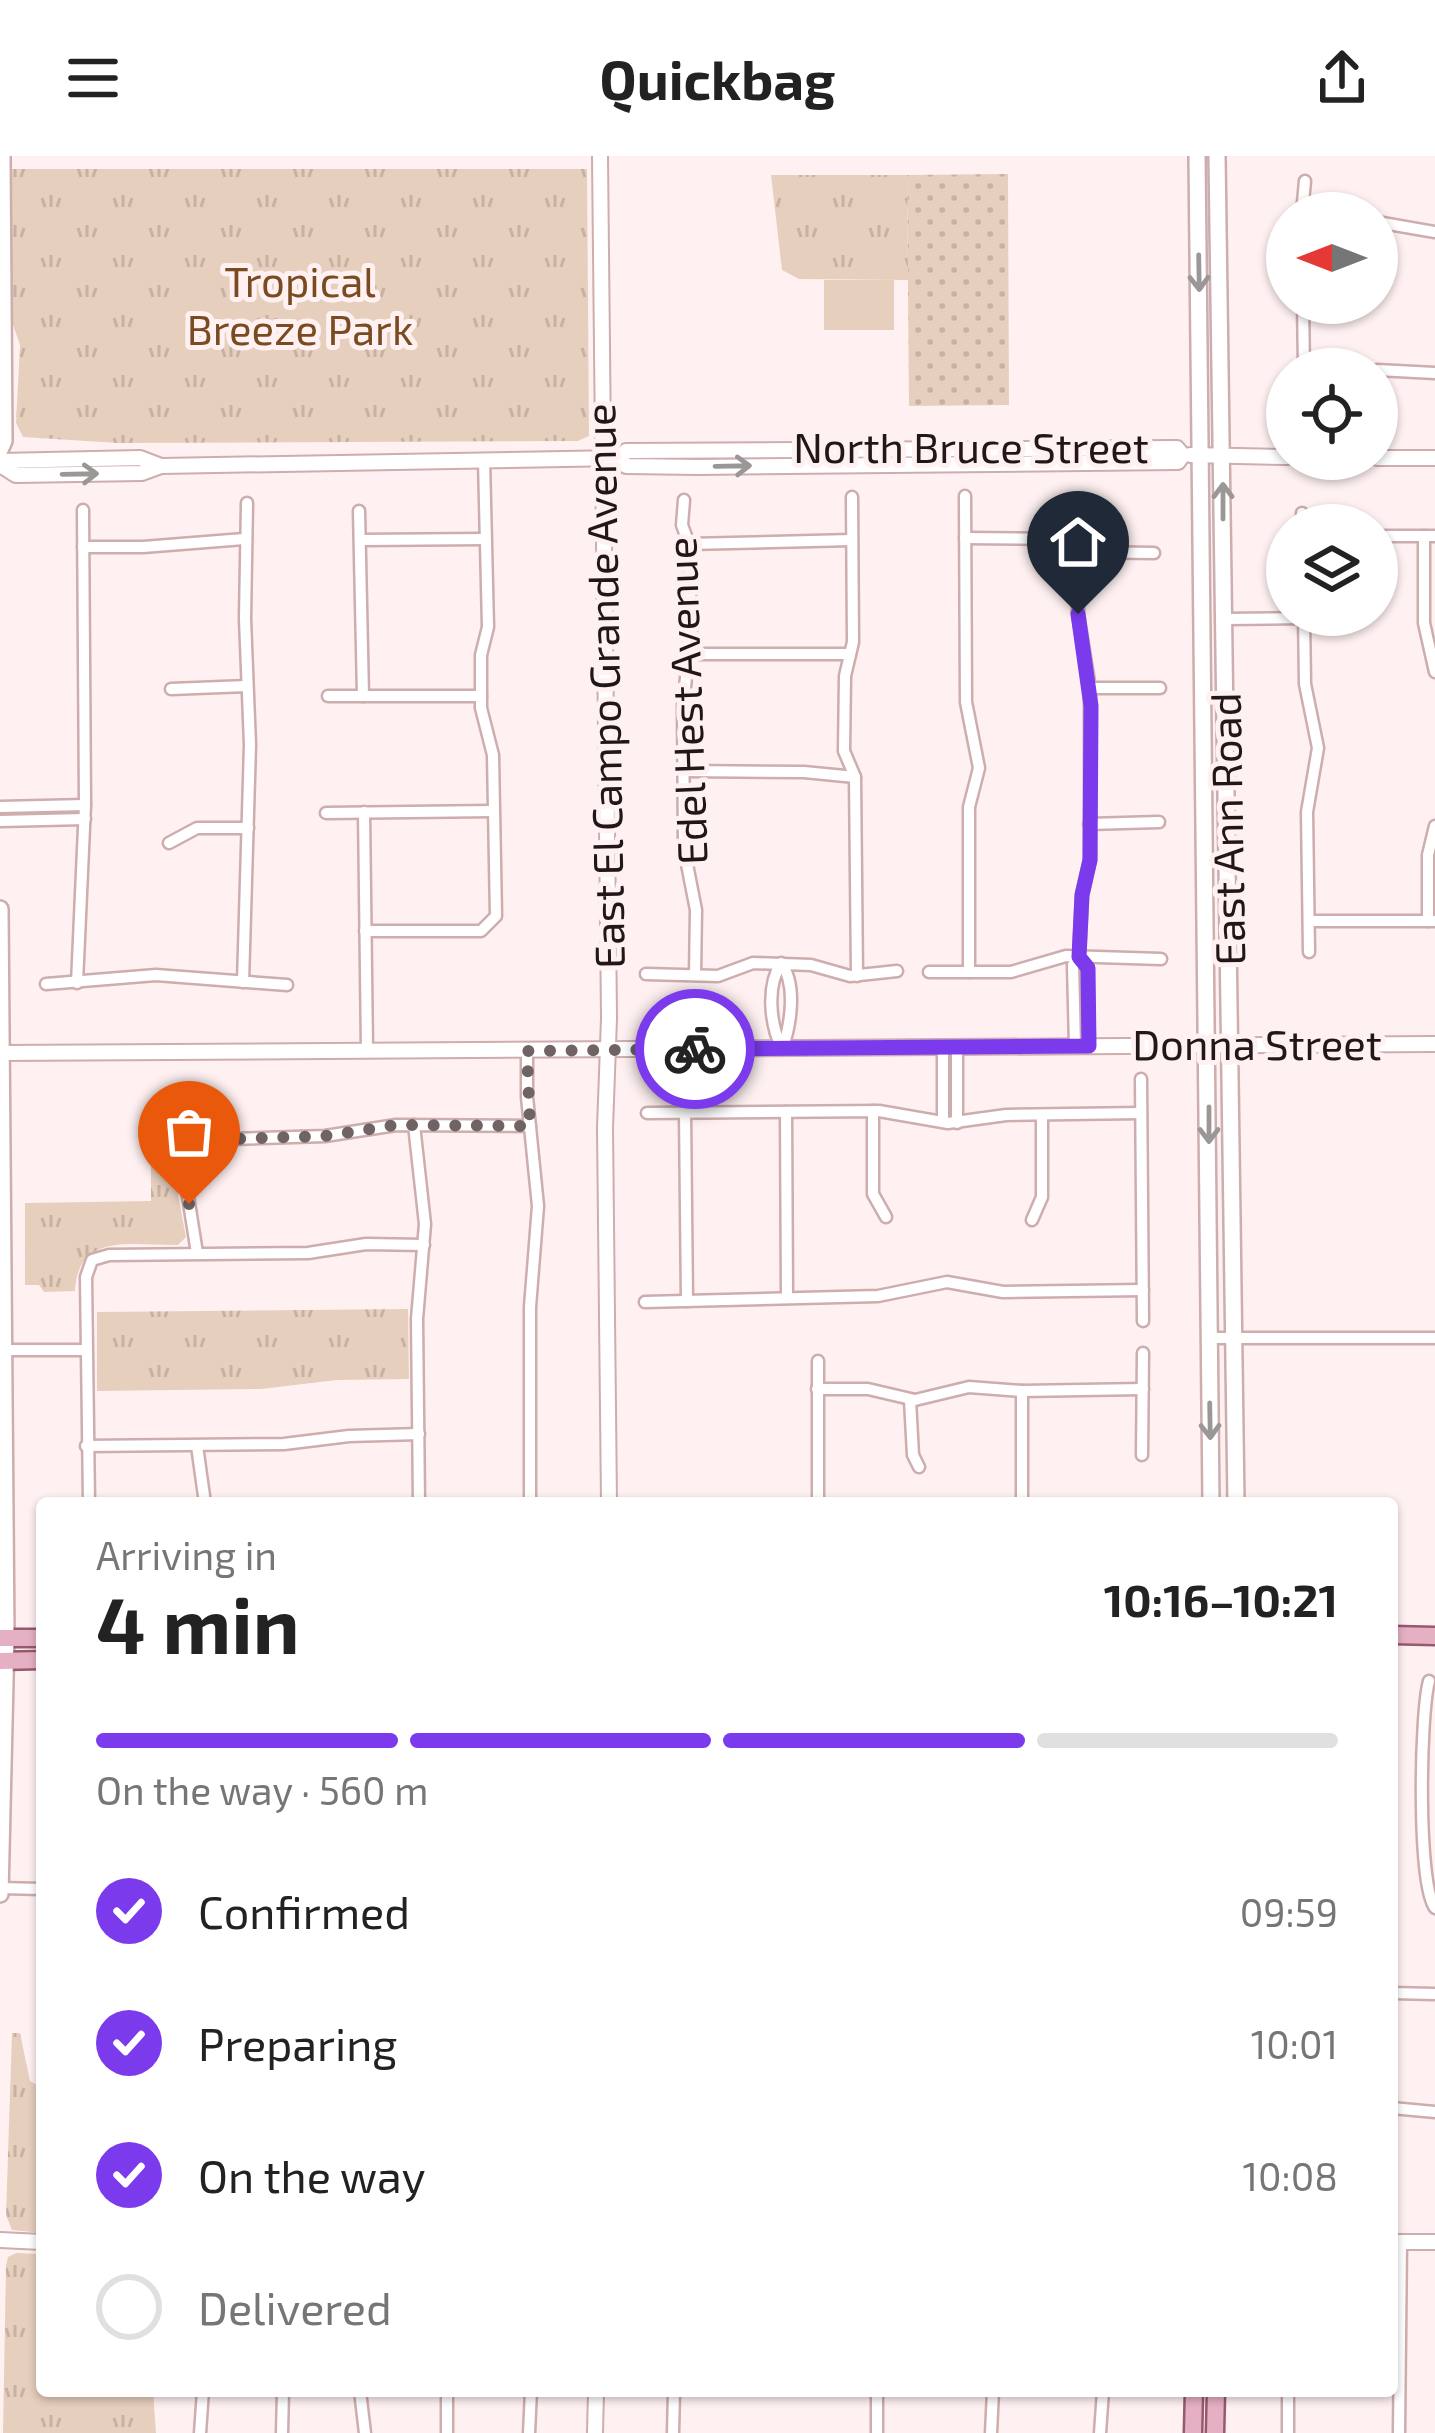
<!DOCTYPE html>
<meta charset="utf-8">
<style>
:root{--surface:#fff;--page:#f2f2f2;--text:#222;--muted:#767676;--line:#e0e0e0;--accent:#7c3aed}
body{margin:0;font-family:"Exo 2",sans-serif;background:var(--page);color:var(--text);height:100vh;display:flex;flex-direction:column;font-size:45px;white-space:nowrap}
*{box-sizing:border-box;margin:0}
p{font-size:39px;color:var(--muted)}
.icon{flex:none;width:66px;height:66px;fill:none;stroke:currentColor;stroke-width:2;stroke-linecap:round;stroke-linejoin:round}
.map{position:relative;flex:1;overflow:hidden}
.details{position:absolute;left:36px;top:1341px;width:1362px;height:900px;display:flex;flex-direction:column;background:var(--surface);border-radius:12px;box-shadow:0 3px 9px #0004}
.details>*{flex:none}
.needle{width:78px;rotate:270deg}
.tools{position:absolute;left:1266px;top:36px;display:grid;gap:24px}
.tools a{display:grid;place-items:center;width:132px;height:132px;border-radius:50%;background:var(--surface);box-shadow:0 3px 9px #0004;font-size:60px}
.pin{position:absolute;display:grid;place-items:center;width:102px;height:102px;color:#fff;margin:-123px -51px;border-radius:50% 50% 50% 0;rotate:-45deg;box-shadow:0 0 12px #0007}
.pin .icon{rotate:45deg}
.courier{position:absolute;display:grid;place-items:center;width:120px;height:120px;margin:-60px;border:9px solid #7c3aed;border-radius:50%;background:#fff;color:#222;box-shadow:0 3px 15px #0007}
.summary em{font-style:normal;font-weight:700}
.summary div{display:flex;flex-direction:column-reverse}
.summary{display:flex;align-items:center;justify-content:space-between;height:204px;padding:0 60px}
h1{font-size:78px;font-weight:700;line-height:90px}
.bar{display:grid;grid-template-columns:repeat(4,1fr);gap:18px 12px;align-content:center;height:144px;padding:0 60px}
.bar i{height:15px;border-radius:9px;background:var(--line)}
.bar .on{background:var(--accent)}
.bar p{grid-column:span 4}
ol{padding:0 60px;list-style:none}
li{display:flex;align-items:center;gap:36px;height:132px}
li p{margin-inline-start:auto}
li .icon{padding:12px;border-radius:50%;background:var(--accent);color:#fff;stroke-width:4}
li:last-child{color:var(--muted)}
li i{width:66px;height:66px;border:6px solid var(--line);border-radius:50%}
header{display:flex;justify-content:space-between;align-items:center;height:156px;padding:0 60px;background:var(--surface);font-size:54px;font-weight:700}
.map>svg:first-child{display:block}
</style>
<header><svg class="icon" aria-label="menu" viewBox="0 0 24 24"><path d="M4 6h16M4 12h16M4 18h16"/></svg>Quickbag<svg class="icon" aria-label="share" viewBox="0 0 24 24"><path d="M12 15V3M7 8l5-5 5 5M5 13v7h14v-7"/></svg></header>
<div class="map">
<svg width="1435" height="2277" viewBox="0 0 1435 2277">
<defs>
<pattern id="grass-dots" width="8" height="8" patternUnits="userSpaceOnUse" patternTransform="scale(3)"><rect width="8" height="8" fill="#e7cfbe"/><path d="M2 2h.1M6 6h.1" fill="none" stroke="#c6b1a3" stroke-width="1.8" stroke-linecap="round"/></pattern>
<pattern id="park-tufts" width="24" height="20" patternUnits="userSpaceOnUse" patternTransform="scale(3)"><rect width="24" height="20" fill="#e7cfbe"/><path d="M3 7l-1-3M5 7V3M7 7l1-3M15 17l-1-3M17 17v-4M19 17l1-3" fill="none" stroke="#c6b1a3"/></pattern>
</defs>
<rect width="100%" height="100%" fill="#fff1f1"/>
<!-- grass -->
<path fill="url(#grass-dots)" d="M1008 18 1009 249 909 250 907 19Z"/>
<!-- park -->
<g fill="url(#park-tufts)">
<path d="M10 13H587L589 280 578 285 118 287 23 281 16 267 20 189 12 166Z"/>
<path d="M771 19H907L908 124 799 123 782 114Z"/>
<path d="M177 995 178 1039 186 1081 178 1089C133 1090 78 1075 75 1135L44 1136 39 1129H25V1047L151 1045V996Z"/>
<path d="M408 1153 409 1223 337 1224 261 1233 97 1235V1156Z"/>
<path d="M12 1877H20L30 1925 42 1932V2077L12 2074 6 2059Z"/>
<path d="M16 2097 42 2098V2235H153L156 2277H3L6 2110 8 2101Z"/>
</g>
<!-- pitch -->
<rect fill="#e7cfbe" x="824" y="124" width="70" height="50"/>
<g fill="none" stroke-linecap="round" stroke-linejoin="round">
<!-- minor casing -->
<g stroke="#cdadad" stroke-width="15">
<g id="minor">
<path d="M1302 57 1305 25"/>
<path d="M1377 66 1435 76"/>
<path d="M1303 147 1304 213H1315"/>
<path d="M1377 214 1435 217"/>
<path d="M965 340 966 546 979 612 969 651V816"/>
<path d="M852 341 853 486 845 520 844 595 855 621 857 820"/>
<path d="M684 344 682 369 689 388 691 474 683 550 684 693 696 754 695 819"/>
<path d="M359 355 363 540"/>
<path d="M1302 357V369"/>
<path d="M1377 380H1435"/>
<path d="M1424 380V467L1435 516"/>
<path d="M965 382 1056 383 1084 396 1154 397"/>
<path d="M361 384 485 383"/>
<path d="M689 388 852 384"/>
<path d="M83 391H143L244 383"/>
<path d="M1304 459 1305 528 1318 592 1307 656 1309 796"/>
<path d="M1224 463 1304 462"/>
<path d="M687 498H850"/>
<path d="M1090 532H1160"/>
<path d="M171 533 247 530"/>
<path d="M328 540H481"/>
<path d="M684 615 804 616 855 621"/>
<path d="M0 651 85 649"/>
<path d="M364 656 367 894"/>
<path d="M326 657 493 655"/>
<path d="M0 665 85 663"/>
<path d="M1089 668 1159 666"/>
<path d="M169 687 197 672H248"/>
<path d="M1309 765H1435"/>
<path d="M1428 765V699L1435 670"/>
<path d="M365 775H481L496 760 493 599 481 552V499L488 471 484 304"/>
<path d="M1079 801 1087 812 1089 890"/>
<path d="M781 807C797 828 791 869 782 893 770 868 766 831 781 807Z"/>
<path d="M929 816H1011L1066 800 1161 803"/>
<path d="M646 818 718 820 753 807 811 809 850 820 897 815"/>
<path d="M243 826 250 589 245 463 247 347"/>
<path d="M77 827 85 649 83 354"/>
<path d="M46 828 156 819 287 829"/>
<path d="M1075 890 1073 809 1079 801 1082 739 1090 704V532L1078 458V409L1084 396"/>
<path d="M957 891V967"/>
<path d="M527 895V941L538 1050 530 1151V1347"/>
<path d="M1141 923 1143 1165"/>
<path d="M873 955V1038L886 1061"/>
<path d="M786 956 787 1142"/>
<path d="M647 957 879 955 948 967 1006 959 1141 957"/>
<path d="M685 957 687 1145"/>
<path d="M943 966V891"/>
<path d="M414 969 425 1068 417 1163 419 1347"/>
<path d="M1032 1064 1042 1041V959"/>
<path d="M197 1097 187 1034 190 993 200 984 325 980 396 969 530 970"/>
<path d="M645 1146 878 1140 947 1126 1003 1136 1143 1134"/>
<path d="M1209 1182H1435"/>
<path d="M0 1194H86"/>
<path d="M818 1205V1347"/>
<path d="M817 1233H868L915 1244 969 1231 1022 1235 1143 1233"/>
<path d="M1022 1235V1347"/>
<path d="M910 1244 913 1299 919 1311"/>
<path d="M86 1290 284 1288 349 1280 419 1278"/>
<path d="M197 1290 205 1347"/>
<path d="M1142 1299 1143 1197"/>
<path d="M89 1347 86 1121 92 1104 109 1099 308 1097 366 1088 424 1089"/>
<path d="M1429 1525C1420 1558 1417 1726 1435 1752"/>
<path d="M0 1732 42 1733"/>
<path d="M1392 1837 1435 1838"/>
<path d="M1392 1952 1435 1956"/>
<path d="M360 2235 365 2277"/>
<path d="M877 2235V2277"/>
<path d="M200 2277 203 2235"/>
<path d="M282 2277 283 2235"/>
<path d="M447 2277V2235"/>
<path d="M529 2277 531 2235"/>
<path d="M673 2277 674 2235"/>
<path d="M991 2277 993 2235"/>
<path d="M1100 2277 1103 2235"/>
<path d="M1288 2277V2235"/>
<path d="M1399 2277 1401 2086"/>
</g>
</g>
<!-- tertiary casing -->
<g stroke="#cdadad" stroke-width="18">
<g id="tertiary">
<path d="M600 0 609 862 605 972 609 1347"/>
<path d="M1190 299 1287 301"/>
<path d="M1377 302H1435"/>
<path d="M0 305 140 302 161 310"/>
<path d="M0 309 16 319 142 317 161 310 620 302 626 295 1177 292 1183 299 1178 306 698 311 626 310 620 302"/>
<path d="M0 897 1435 888"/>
<path d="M0 2084 42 2086"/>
<path d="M1392 2086H1435"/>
<path d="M595 2277 596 2235"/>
</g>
</g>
<!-- secondary casing -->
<g stroke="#cdadad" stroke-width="20">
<g id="secondary">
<path d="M1197 0 1211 1347"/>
<path d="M1217 0 1236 1347"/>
<path d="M0 294 4 285 2 0"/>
<path d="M0 753 6 1482 0 1738"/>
</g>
</g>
<!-- primary casing -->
<g stroke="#96596d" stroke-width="21">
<g id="primary">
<path d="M1392 1479 1435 1480"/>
<path d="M0 1482H42"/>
<path d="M0 1505 42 1504"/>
<path d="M1193 2277 1194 2235"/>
<path d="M1215 2277 1216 2235"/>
</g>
</g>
<!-- minor -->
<use href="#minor" stroke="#fff" stroke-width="10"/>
<!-- tertiary -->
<use href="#tertiary" stroke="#fff" stroke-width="14"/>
<!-- secondary -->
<use href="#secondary" stroke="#fff" stroke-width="15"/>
<!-- primary -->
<use href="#primary" stroke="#e6b0c4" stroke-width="16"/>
</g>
<!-- one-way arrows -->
<defs><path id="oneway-shaft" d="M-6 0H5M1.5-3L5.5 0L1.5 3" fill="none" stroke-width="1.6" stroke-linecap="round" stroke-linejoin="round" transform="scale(3)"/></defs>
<g stroke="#9c9797">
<use href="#oneway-shaft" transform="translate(1199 117) rotate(89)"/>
<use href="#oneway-shaft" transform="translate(733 310) rotate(-1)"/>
<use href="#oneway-shaft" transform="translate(80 318) rotate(-1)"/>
<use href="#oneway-shaft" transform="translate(1223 345) rotate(-90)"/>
<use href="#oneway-shaft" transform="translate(1209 969) rotate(90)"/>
<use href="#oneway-shaft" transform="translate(1210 1265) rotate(89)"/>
</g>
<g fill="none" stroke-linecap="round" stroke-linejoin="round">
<!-- done -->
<path stroke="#6f6363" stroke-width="12" stroke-dasharray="0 21.6" d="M189 1048C186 1026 182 1000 200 984L325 980 396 969 530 970 527 895 695 893"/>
<!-- route -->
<path stroke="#7c3aed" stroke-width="15" d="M695 893 1089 890 1088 812 1079 801 1082 739 1090 704 1091 550 1078 458"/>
</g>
<g text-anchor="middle" stroke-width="10" stroke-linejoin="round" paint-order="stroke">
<!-- park labels -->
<g font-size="42" fill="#7a4a21" stroke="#fff1f1">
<text x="300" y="141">Tropical<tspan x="300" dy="48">Breeze Park</tspan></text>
</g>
<!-- street labels -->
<g font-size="42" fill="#221717" stroke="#fff1f1">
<text x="971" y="307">North Bruce Street</text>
<text transform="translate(605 530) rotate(-91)" y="15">East El Campo Grande Avenue</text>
<text transform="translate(687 545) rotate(-92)" y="15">Edel Hest Avenue</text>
<text transform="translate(1228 673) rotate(-91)" y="15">East Ann Road</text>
<text x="1257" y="904">Donna Street</text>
</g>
</g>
</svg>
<div class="tools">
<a><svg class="needle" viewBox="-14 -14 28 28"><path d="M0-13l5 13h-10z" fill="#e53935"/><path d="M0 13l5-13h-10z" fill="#767676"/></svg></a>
<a><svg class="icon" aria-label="locate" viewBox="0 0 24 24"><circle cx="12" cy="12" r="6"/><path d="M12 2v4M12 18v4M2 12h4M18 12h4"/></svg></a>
<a><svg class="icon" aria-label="layers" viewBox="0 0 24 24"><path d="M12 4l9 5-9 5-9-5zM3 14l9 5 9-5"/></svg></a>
</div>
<div class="pin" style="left:189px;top:1048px;background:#ea580c"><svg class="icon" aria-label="bag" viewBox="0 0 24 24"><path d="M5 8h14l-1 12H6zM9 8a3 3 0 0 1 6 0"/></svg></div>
<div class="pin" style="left:1078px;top:458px;background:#1f2937"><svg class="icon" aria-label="home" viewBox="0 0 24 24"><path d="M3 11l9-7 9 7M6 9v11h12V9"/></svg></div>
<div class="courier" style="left:695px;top:893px"><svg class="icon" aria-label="bike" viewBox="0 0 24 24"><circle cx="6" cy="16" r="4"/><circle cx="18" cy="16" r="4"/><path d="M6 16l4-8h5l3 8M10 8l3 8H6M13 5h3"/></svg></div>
<section class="details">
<div class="summary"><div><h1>4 min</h1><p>Arriving in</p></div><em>10:16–10:21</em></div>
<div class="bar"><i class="on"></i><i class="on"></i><i class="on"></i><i></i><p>On the way · 560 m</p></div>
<ol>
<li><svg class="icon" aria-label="check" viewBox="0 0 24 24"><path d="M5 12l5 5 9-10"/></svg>Confirmed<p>09:59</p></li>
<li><svg class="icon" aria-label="check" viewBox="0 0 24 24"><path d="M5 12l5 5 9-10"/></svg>Preparing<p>10:01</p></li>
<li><svg class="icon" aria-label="check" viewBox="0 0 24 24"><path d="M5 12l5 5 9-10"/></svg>On the way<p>10:08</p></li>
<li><i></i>Delivered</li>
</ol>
</section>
</div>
